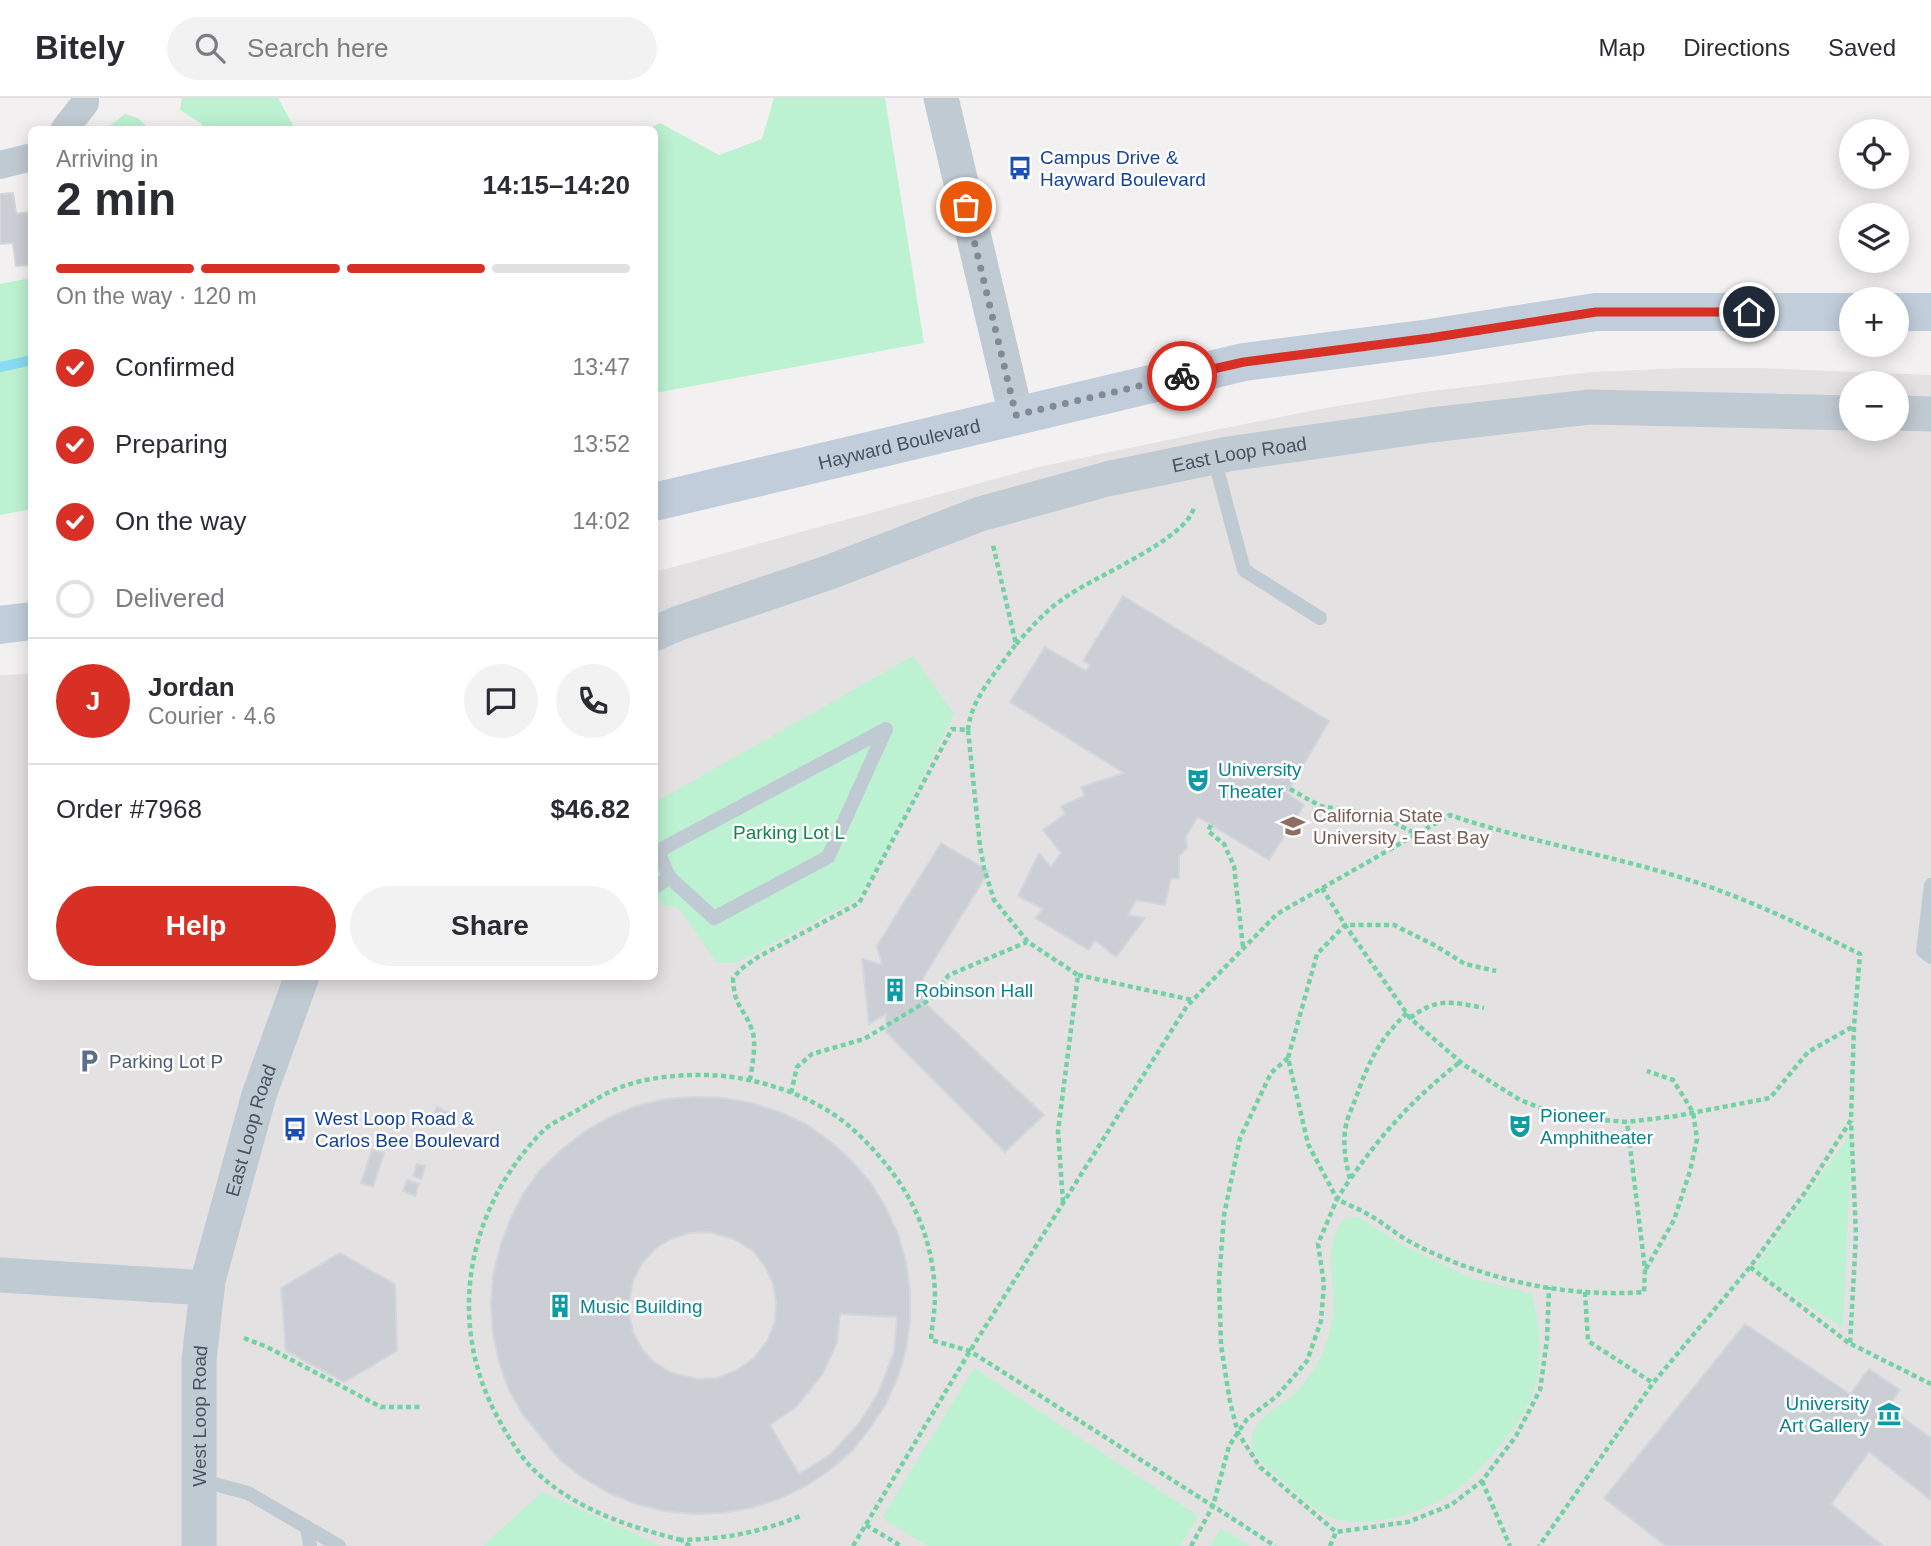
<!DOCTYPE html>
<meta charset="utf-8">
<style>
:root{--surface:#fff;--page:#f2f2f3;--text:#2b2b33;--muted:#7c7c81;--line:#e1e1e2;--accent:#d93025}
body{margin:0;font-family:Arial,sans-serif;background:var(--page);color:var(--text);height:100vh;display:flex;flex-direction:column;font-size:26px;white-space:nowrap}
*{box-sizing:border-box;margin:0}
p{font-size:23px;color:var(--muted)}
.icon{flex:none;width:38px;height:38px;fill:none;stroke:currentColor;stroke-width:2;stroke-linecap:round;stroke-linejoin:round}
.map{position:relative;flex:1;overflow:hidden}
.panel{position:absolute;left:28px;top:28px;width:630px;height:854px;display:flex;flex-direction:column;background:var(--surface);border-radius:10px;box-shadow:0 4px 18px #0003}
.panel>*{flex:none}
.fabs{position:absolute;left:1839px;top:21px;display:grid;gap:14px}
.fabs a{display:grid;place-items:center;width:70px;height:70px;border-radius:50%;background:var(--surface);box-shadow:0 4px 18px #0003;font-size:35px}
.pin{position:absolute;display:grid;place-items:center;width:60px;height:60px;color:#fff;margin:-30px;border:4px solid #fff;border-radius:50%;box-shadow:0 2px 7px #0007}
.courier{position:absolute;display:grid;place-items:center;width:70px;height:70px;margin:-35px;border:5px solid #d93025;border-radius:50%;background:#fff;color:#222;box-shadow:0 2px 9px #0007}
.overview em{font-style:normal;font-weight:700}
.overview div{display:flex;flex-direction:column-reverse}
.overview{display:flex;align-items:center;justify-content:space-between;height:119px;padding:0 28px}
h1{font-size:46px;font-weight:700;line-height:52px}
.bar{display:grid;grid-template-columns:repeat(4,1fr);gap:10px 7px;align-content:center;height:84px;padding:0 28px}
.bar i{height:9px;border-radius:5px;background:var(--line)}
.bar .current{background:var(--accent)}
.bar p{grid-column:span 4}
.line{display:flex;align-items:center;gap:18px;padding:0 28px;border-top:2px solid var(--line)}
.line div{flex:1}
.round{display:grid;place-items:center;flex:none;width:74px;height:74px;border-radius:37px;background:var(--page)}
ol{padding:0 28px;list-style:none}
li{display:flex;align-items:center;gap:21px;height:77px}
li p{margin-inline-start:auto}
li .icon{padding:7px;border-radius:50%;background:var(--accent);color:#fff;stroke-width:4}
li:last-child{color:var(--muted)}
li i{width:38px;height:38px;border:4px solid var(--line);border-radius:50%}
.button{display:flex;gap:14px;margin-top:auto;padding:14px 28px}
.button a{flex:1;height:80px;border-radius:42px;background:var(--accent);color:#fff;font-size:28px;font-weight:700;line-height:80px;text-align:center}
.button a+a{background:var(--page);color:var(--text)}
header{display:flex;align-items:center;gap:42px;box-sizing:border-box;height:98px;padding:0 35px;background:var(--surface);border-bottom:2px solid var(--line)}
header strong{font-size:33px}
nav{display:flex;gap:38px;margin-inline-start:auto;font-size:24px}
.search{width:490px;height:63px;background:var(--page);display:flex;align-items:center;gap:18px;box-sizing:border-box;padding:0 24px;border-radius:38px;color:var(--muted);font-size:26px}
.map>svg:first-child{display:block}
</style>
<header>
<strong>Bitely</strong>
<div class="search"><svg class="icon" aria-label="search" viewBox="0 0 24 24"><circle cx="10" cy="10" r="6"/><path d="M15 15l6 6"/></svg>Search here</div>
<nav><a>Map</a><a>Directions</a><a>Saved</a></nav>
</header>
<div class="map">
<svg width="1931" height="1448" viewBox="0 0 1931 1448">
<rect width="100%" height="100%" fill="#f2f0f0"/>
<!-- education -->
<path fill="#e3e1e2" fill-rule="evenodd" d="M1685 270H1758L1931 277V1448H0V577L31 576 32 878H654L655 474 1039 369 1215 332 1331 309 1424 294 1592 274ZM1852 285H1897V331H1852Z"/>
<!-- green -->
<g fill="#bcf2d1">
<path d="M182 0H278L295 31H202V26L180 12Z"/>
<path d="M774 0H885L924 245 655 295 654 32 648 31 660 25 719 57 762 41Z"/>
<path d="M125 16 138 20 149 31H96L111 27Z"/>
<path d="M31 180V411L0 417V186Z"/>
<path d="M913 558 954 616 879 765 857 801 736 865H717L681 813 674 808H663L655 794 654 705Z"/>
<path d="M1852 1034 1843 1230 1754 1171Z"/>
<path d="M1358 1119 1404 1148 1474 1181 1531 1195C1540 1226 1543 1257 1535 1289 1526 1322 1476 1383 1446 1399 1417 1415 1378 1428 1344 1423 1322 1420 1299 1398 1283 1383 1271 1373 1252 1360 1252 1343 1251 1319 1283 1308 1297 1294 1307 1282 1317 1268 1323 1254 1329 1239 1333 1224 1334 1208 1334 1177 1323 1147 1344 1121Z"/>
<path d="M974 1270 1198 1418 1180 1448H928L882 1420Z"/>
<path d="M542 1394 661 1448H483Z"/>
<path d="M1221 1430 1249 1448H1210Z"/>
</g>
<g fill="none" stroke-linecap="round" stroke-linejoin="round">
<!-- stream -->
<path stroke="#87dbf2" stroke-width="10" d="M0 269 32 262"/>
</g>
<!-- building -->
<g fill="#cbcfd5" stroke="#d3d6dc" stroke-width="2" fill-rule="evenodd">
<path d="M13 95 16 116 32 114V167L16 168 13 145 0 146V96Z"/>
<path d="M1123 498 1329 623 1287 695 1304 707 1269 762 1198 719 1186 738 1187 750 1179 758V780L1171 781 1165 807 1136 802 1128 817 1145 820 1116 859 1095 842 1089 852 1035 820 1043 811 1018 798 1039 755 1051 769 1061 755 1043 732 1065 716 1061 708 1084 698 1081 689 1124 675 1010 604 1045 549 1086 573 1090 567 1083 563Z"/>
<path d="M941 745 989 773 923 880 925 905 1044 1017 1005 1054 886 934V916L869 926 862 861 882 867 877 848Z"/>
<path d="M694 999 723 1000 752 1005 780 1014 806 1026 830 1043 852 1063 871 1085 886 1110 898 1136 906 1164 910 1193V1222L906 1251 898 1279 886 1306 870 1330 852 1353 830 1372 806 1388 779 1401 751 1410 722 1415 693 1416 664 1413 636 1406 609 1395 583 1380 560 1362 523 1317 509 1292 499 1264 493 1236 491 1207 493 1178 500 1149 510 1122 523 1096 540 1072 561 1052 584 1034 610 1019 636 1008 665 1001ZM709 1134 734 1141 753 1153 766 1170 773 1186 776 1204 775 1223 767 1243 754 1260 737 1272 717 1280 697 1281 672 1275 654 1264 643 1252 633 1234 628 1210 633 1183 642 1165 656 1150 669 1142 689 1135ZM840 1216 897 1219 894 1254 878 1295 860 1324 831 1356 799 1376 770 1327 796 1309 822 1277 837 1245Z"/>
<path d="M437 1009 451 1016 446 1026 432 1020Z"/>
<path d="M372 1052 384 1055 373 1089 361 1085Z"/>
<path d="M417 1066 425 1068 421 1081 413 1078Z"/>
<path d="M407 1082 419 1086 415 1098 403 1093Z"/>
<path d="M340 1155 395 1186 397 1253 344 1284 286 1253 281 1190Z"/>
<path d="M1745 1226 1850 1296 1869 1271 1900 1292 1888 1309 1931 1340V1402L1869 1354 1831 1406 1883 1448H1666L1604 1400Z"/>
</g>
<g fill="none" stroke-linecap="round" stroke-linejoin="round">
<!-- path -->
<g stroke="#72d2a3" stroke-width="4.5" stroke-dasharray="5 3.5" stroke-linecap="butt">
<path d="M1016 546C1031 530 1045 513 1063 501 1092 479 1187 442 1194 409"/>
<path d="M968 632C971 600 998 572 1016 546L993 447"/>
<path d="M1290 691 1320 708 1361 714 1393 724 1416 736"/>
<path d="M1211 727 1208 733 1224 746 1234 768 1243 849"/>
<path d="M1322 790 1345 827 1410 920 1464 967 1520 1002 1549 1013 1591 1021 1627 1024 1676 1018 1770 1000 1808 954 1854 928 1851 1022 1806 1093 1750 1169 1653 1285 1539 1448"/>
<path d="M1078 877 1192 902"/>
<path d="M1407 915C1378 942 1368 966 1355 1002 1351 1012 1346 1023 1345 1033 1343 1049 1346 1066 1350 1081L1337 1101C1348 1107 1360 1111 1371 1118 1386 1127 1400 1139 1416 1147 1485 1182 1567 1200 1644 1194L1645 1171 1627 1024"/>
<path d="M1410 920C1437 899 1452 904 1484 910"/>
<path d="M1288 960 1271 975 1240 1040 1224 1117 1219 1183 1221 1247 1230 1304 1238 1335 1260 1369 1336 1434 1408 1424 1451 1407 1482 1383 1516 1338 1540 1292 1547 1242 1549 1189"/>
<path d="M750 982C752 968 757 945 752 932 744 909 734 910 733 880L741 871 758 859 859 805 952 631 968 632 980 748 984 770 994 802 1028 844 1078 877 1058 1033 1063 1104"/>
<path d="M791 995 797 969 812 956 864 941 929 902 949 877 1027 844"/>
<path d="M1351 1080C1383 1034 1415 999 1460 964"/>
<path d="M1750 1169 1850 1246 1856 1137 1851 1023"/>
<path d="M1646 1171 1674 1122 1690 1073 1697 1041 1693 1014 1673 982 1647 973"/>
<path d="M1585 1194 1588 1243 1653 1285"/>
<path d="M244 1240 267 1249 381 1309H423"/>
<path d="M1851 1246 1931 1286"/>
<path d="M1482 1383 1510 1448"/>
<path d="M866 1427 901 1448"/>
<path d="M681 1442C627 1428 573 1411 532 1370 518 1355 507 1337 498 1320 445 1223 467 1109 544 1032 553 1024 567 1018 578 1012 593 1003 610 992 627 987 660 976 710 974 744 981 785 989 827 1006 858 1036 905 1081 933 1131 935 1197 935 1212 932 1227 931 1242L970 1253 1213 1408 1229 1348 1247 1321 1277 1298 1307 1263 1321 1223 1324 1186 1318 1146 1337 1101 1308 1046 1288 960 1317 856 1345 827H1394L1436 848 1465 866 1496 873"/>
<path d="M690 1448 681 1442C726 1441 761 1434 803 1417"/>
<path d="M853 1448 970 1253 1187 908 1277 816 1450 717C1523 742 1599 755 1673 777 1738 796 1800 826 1860 856L1854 928"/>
<path d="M1191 1448 1213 1408 1275 1448"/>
<path d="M1330 1448 1336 1434"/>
</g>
<!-- service -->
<g stroke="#c0cad2" stroke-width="14">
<path d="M1214 360 1244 472 1320 520"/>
<path d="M886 631 828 759 714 820 669 779 658 753Z"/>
<path d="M1931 787 1923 853 1931 859"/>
<path d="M654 790 669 779"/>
<path d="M199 1382 248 1395 339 1448"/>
<path d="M307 1429 310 1448"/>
</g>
<!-- minor -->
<g stroke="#c0cad2" stroke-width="28">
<path d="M64 32 85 5V0"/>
<path d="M0 67 32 59"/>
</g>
<!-- tertiary -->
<g stroke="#c0cad2" stroke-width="35">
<path d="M941 0 1016 317"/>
<path d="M1897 315 1931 316"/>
<path id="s1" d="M654 536 679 525 830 474 980 416 1107 381 1228 356 1431 327 1590 309 1852 315"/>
<path d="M0 1177 207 1190"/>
<path id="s2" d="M199 1448V1263L208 1182 259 997 302 878"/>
</g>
<!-- secondary -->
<g stroke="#c1cdda" stroke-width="38">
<path d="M1897 214H1931"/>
<path id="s3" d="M654 404 1244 264 1430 240 1596 214H1852"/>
<path d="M0 527 32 523"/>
</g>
</g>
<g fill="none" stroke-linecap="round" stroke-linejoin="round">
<!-- done -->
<path stroke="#828a92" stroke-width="7" stroke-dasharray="0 12.6" d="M966 109 1016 317 1182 278"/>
<!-- route -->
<path stroke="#d93025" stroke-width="9" d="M1182 278 1244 264 1430 240 1596 214H1749"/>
</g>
<!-- icons -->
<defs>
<g id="bus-bare" transform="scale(1.89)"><path d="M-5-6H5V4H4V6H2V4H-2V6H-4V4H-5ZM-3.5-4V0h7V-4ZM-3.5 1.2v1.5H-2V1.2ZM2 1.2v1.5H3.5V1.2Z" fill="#1a4fb4" stroke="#fff" stroke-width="2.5" paint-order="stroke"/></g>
<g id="theatre-bare" transform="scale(1.89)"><path d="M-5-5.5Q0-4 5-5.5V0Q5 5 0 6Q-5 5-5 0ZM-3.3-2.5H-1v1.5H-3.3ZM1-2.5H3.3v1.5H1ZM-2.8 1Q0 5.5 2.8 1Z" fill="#0f9aa8" stroke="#fff" stroke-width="2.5" paint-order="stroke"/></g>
<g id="university-bare" transform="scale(1.89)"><path d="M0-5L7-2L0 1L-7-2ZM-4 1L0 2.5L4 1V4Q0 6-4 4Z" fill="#8d6e63" stroke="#fff" stroke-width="2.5" paint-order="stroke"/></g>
<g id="building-bare" transform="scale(1.89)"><path d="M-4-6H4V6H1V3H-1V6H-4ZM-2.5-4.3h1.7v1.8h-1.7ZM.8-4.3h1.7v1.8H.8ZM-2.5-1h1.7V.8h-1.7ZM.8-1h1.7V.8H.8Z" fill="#0f9aa8" stroke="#fff" stroke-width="2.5" paint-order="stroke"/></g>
<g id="parking-bare" transform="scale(1.89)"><path d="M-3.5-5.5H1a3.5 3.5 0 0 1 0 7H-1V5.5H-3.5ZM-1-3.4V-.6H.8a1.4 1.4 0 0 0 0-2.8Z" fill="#5c6f8a" stroke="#fff" stroke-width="2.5" paint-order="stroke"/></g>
<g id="museum-bare" transform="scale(1.89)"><path d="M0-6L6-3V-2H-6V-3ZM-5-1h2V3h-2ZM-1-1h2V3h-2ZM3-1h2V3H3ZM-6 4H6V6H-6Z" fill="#0f9aa8" stroke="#fff" stroke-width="2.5" paint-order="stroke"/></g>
</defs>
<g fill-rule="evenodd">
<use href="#bus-bare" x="1020" y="70"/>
<use href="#theatre-bare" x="1198" y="682"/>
<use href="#university-bare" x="1293" y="728"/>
<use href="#building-bare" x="895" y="892"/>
<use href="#parking-bare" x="89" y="963"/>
<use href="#theatre-bare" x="1520" y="1028"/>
<use href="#bus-bare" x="295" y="1031"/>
<use href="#building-bare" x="560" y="1208"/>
<use href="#museum-bare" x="1889" y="1316"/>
</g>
<g text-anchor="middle" stroke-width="5" stroke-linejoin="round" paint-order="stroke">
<!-- transit labels -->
<g font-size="19" fill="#164399" stroke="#fff" text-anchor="start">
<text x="1040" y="66">Campus Drive &amp;<tspan x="1040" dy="22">Hayward Boulevard</tspan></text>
<text x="315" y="1027">West Loop Road &amp;<tspan x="315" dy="22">Carlos Bee Boulevard</tspan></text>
</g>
<!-- street labels -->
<g font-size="19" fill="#46535f" stroke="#fff">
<text dy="7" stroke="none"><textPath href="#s3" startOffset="252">Hayward Boulevard</textPath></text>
<text dy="7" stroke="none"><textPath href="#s1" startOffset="614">East Loop Road</textPath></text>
<text dy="7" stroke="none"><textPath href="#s2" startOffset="422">East Loop Road</textPath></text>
<text dy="7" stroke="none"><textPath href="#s2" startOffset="130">West Loop Road</textPath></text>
</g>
<!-- culture labels -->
<g font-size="19" fill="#0d838f" stroke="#fff" text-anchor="start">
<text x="1218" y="678">University<tspan x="1218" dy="22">Theater</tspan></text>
<text x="915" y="899">Robinson Hall</text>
<text x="1540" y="1024">Pioneer<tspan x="1540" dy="22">Amphitheater</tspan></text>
<text x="580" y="1215">Music Building</text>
<text x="1869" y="1312" text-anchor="end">University<tspan x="1869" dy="22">Art Gallery</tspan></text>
</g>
<!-- education labels -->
<g font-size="19" fill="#785e54" stroke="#fff" text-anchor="start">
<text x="1313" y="724">California State<tspan x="1313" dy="22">University - East Bay</tspan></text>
</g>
<!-- park labels -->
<g font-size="19" fill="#11864c" stroke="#fff">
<text x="789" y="741">Parking Lot L</text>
</g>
<!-- service labels -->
<g font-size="19" fill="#4e5e75" stroke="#fff" text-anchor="start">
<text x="109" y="970">Parking Lot P</text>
</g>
</g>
</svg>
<div class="fabs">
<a><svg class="icon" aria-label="locate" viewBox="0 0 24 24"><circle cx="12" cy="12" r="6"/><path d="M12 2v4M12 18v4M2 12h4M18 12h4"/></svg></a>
<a><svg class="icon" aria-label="layers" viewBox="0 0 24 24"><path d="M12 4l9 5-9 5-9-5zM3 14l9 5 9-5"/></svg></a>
<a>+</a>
<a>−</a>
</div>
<div class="pin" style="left:966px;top:109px;background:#ea580c"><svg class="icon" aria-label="bag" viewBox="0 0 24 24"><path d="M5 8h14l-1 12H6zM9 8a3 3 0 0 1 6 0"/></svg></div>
<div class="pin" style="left:1749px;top:214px;background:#1f2937"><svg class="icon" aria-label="home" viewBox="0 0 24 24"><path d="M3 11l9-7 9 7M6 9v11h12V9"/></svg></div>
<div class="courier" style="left:1182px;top:278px"><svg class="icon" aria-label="bike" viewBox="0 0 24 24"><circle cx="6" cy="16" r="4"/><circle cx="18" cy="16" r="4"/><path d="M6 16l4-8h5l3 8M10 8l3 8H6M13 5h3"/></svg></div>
<section class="panel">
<div class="overview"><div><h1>2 min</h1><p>Arriving in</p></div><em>14:15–14:20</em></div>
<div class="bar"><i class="current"></i><i class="current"></i><i class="current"></i><i></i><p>On the way · 120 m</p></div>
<ol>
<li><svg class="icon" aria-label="check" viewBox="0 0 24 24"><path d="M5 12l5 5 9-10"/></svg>Confirmed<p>13:47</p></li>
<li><svg class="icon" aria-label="check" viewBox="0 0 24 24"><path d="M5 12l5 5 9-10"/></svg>Preparing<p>13:52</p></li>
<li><svg class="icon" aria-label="check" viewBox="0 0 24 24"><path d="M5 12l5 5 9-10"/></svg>On the way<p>14:02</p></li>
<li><i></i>Delivered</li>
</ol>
<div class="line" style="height:126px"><b class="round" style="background:var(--accent);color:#fff">J</b><div><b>Jordan</b><p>Courier · 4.6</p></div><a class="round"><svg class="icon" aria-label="chat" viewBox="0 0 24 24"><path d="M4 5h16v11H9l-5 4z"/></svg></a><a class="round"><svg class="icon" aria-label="phone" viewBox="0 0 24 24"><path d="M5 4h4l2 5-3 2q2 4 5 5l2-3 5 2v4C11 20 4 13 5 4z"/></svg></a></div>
<div class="line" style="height:91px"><div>Order #7968</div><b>$46.82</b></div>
<div class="button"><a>Help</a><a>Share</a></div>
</section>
</div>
